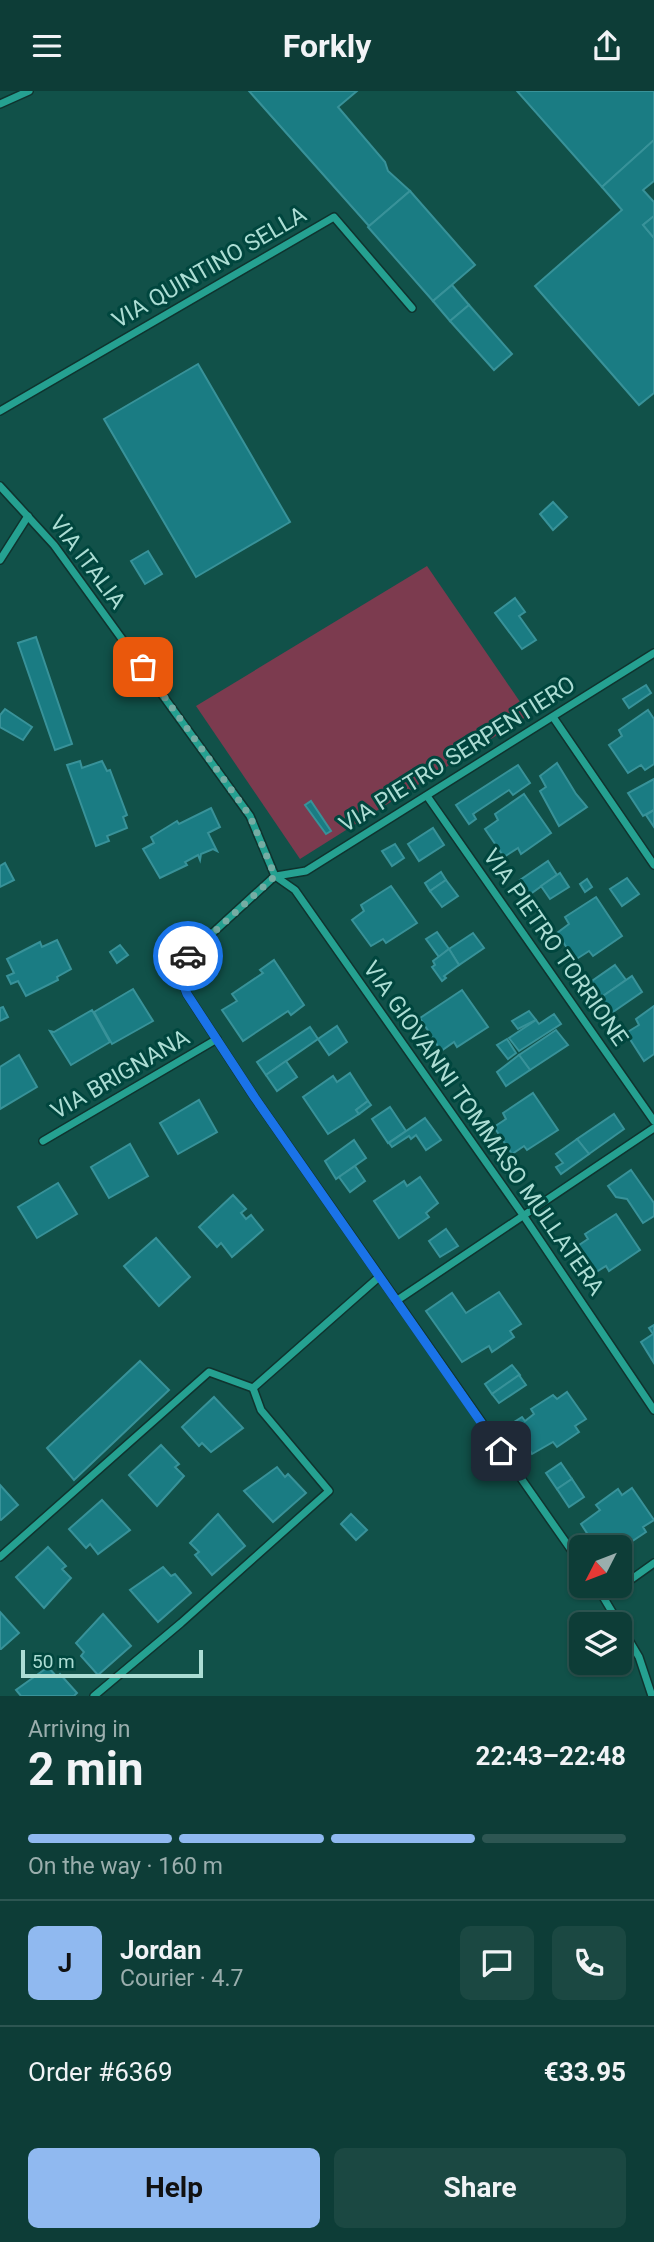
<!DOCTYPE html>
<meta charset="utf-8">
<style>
:root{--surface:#0d3d37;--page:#1b4842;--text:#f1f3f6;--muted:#9aaead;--line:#2d5652;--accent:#90b9f0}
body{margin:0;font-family:Roboto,sans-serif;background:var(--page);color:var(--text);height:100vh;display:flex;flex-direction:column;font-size:26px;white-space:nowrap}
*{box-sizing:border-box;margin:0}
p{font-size:23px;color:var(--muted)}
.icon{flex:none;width:38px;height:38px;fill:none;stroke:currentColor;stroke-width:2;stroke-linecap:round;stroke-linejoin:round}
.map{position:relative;height:1605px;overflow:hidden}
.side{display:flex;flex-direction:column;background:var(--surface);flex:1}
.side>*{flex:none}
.needle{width:46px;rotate:228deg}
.fabs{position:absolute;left:569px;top:1444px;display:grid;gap:14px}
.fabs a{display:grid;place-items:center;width:63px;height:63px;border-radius:10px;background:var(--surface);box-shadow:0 2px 5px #0004,0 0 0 2px var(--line);font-size:35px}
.scale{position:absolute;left:21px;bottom:18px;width:182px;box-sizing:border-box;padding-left:7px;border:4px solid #acddd4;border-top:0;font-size:19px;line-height:24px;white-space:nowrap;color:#acddd4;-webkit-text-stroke:5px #00463e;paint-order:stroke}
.pin{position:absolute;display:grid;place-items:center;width:60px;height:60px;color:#fff;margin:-30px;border-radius:14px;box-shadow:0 4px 10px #0006}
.courier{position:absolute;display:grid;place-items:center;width:70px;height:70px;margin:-35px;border:5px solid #1a73e8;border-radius:50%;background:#fff;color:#222;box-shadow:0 2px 9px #0007}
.overview em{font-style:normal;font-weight:700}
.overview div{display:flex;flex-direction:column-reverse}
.overview{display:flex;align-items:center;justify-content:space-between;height:119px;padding:0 28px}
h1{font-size:46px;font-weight:700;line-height:52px}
.bar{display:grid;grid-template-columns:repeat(4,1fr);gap:10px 7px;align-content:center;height:84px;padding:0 28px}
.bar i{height:9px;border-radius:5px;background:var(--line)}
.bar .on{background:var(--accent)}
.bar p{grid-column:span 4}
.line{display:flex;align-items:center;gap:18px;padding:0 28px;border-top:2px solid var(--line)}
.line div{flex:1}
.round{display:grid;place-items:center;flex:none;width:74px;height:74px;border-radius:10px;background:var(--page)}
.primary-button{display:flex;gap:14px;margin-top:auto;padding:14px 28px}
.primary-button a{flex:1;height:80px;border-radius:10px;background:var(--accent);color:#111;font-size:28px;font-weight:700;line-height:80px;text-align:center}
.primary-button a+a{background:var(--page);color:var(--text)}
header{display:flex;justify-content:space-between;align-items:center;height:91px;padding:0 28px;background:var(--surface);font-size:32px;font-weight:700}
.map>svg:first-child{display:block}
</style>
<header><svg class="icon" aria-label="menu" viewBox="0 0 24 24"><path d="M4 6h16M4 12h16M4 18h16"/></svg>Forkly<svg class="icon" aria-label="share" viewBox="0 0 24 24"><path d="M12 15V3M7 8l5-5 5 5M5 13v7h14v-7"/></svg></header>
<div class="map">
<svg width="654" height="1605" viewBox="0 0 654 1605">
<rect width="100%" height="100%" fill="#115149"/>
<!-- green -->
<path fill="#7c3b4f" d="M427 475 529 624 300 768 196 615Z"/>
<!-- building -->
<g fill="#1a7c83" stroke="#389299" stroke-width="2">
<path d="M249 0H357L338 16 385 71 388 80 410 100 369 135Z"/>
<path d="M517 0H654V49L602 96Z"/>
<path d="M654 49V90L643 99 654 111V125L643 134 654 147V302L639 314 535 195 622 119 602 96Z"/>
<path d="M410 100 475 174 433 210 368 136Z"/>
<path d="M654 125V147L643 134Z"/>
<path d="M452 194 469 214 450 230 433 210Z"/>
<path d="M469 214 512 263 494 279 450 230Z"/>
<path d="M198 273 290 431 196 486 104 328Z"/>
<path d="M553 411 567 426 553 439 540 423Z"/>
<path d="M148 460 162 483 145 493 131 470Z"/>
<path d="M515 507 525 521 519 525 536 549 522 558 495 522Z"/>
<path d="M36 546 72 653 55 659 18 552Z"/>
<path d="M646 594 651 602 629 617 623 608Z"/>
<path d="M5 618 32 636 23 649 0 636V624Z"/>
<path d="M648 619 654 628V673L645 679 641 674 628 682 609 654 622 645 619 639Z"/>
<path d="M80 670 82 677 102 670 107 680 110 679 127 724 123 726 127 737 107 745 109 750 96 755 67 674Z"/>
<path d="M557 672 576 703 587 716 559 735 540 700 546 696 540 685Z"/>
<path d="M518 674 530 692 513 704 509 699 473 723 476 728 469 733 456 714Z"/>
<path d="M654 688V719L643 725 628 702Z"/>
<path d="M524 703 551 742 521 763 518 757 504 766 485 738 498 729 495 723Z"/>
<path d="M311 710 331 740 326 743 305 714Z"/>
<path d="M211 717 220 736 208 742 217 760 213 758 201 763 200 769 198 764 185 771 187 774 160 787 143 758 154 752 151 746 177 730 179 733Z"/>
<path d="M654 719V736L646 724Z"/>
<path d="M433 737 444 754 419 770 408 753Z"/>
<path d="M395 753 404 767 392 775 382 760Z"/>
<path d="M548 770 557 784 529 804 520 789Z"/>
<path d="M5 772 14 789 0 796V775Z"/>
<path d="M441 781 446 789 430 800 425 792Z"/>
<path d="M560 782 569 796 550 808 541 795Z"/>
<path d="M627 787 639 803 622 815 610 798Z"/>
<path d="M587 788 592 796 585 801 580 793Z"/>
<path d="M446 789 458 805 442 816 430 800Z"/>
<path d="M391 795 417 832 386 852 383 848 371 855 352 829 364 820 361 814Z"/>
<path d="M596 806 622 845 593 865 589 860 575 869 557 842 569 833 565 826Z"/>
<path d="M437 841 449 858 439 866 426 848Z"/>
<path d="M473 842 484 857 459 874 449 858Z"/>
<path d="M57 849 71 878 57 886 58 889 26 905 18 890 11 893 7 885 14 882 7 868 40 851 42 856Z"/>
<path d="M120 854 128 864 117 872 110 861Z"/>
<path d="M449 858 459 874 444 885 446 887 442 890 432 876 435 874 433 870Z"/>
<path d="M274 869 304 914 291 924 288 920 243 950 222 919 237 910 232 903 263 882 260 879Z"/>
<path d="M615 874 626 889 600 907 589 892Z"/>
<path d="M632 885 642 901 610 923 600 907Z"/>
<path d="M133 898 153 930 112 953 94 921Z"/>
<path d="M462 899 488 936 457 956 454 951 441 960 420 927Z"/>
<path d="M654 915V963L644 970 626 942 639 934 636 928Z"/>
<path d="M3 916 8 926 0 930V917Z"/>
<path d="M92 919 110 951 71 974 50 940 54 941Z"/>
<path d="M529 920 536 929 518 938 512 930Z"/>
<path d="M554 923 561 933 519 960 509 947 536 929 539 933Z"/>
<path d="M337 935 347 951 329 964 318 948Z"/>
<path d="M310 936 318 948 266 984 257 971Z"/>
<path d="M556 939 568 954 530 979 519 964Z"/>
<path d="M507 948 516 962 508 968 497 954Z"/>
<path d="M19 964 37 996 0 1018V976Z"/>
<path d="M519 964 530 979 506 995 497 981Z"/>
<path d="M286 970 297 986 277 1000 266 984Z"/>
<path d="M350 982 368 1010 356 1019 359 1023 328 1043 303 1006 333 985 337 991Z"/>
<path d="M533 1002 558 1039 527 1059 524 1055 512 1063 494 1036 506 1028 503 1022Z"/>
<path d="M199 1009 217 1041 178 1063 160 1032Z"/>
<path d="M368 1010 371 1014 359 1023 356 1019Z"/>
<path d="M390 1016 406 1040 388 1052 372 1028Z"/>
<path d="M614 1023 624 1038 589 1063 577 1048Z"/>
<path d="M425 1027 441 1049 426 1059 416 1044 411 1048 409 1045 392 1056 389 1052Z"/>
<path d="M577 1048 589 1063 561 1083 556 1076 563 1072 556 1063Z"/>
<path d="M354 1049 366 1067 336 1088 325 1070Z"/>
<path d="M130 1053 148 1085 109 1107 91 1076Z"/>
<path d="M355 1075 365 1090 350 1101 339 1086Z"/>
<path d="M631 1079 654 1112V1125L643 1132 627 1108 616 1106 608 1095Z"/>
<path d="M420 1086 438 1112 426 1122 429 1126 399 1147 374 1110 404 1090 407 1095Z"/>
<path d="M58 1092 77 1123 37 1147 18 1116Z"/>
<path d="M233 1104 246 1118 241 1122 246 1128 251 1124 263 1139 232 1166 221 1152 217 1156 199 1136Z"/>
<path d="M616 1123 640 1159 609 1180 606 1175 593 1183 576 1156 588 1148 585 1143Z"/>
<path d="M446 1138 458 1155 440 1166 429 1150Z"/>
<path d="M156 1147 190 1186 159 1215 124 1175Z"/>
<path d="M499 1201 521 1233 510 1240 514 1246 492 1261 489 1255 462 1271 426 1220 452 1202 466 1222Z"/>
<path d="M654 1234V1272L641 1251 653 1243 649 1237Z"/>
<path d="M140 1270 169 1299 74 1389 47 1357Z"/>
<path d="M512 1274 520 1284 492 1303 485 1293Z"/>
<path d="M519 1284 526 1294 499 1312 492 1303Z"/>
<path d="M567 1301 586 1328 575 1335 579 1341 557 1356 553 1351 532 1363 514 1331 522 1326 525 1330 534 1323 531 1318 553 1304 557 1308Z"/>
<path d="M214 1306 243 1337 211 1361 202 1352 199 1355 182 1336Z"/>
<path d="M161 1354 179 1373 175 1376 184 1385 157 1415 129 1384Z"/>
<path d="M561 1372 572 1388 557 1398 546 1382Z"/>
<path d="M277 1376 285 1386 288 1383 306 1402 273 1431 244 1400Z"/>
<path d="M572 1388 584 1406 569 1416 557 1398Z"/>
<path d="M0 1394 18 1414 1 1429 0 1428Z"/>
<path d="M632 1397 654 1429 643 1436 646 1441 625 1455 621 1451 614 1456 606 1453 596 1456 581 1433 600 1419 596 1414 618 1398 622 1404Z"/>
<path d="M102 1409 130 1439 98 1463 90 1453 86 1457 69 1438Z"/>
<path d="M218 1423 245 1455 212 1484 195 1464 199 1461 190 1452Z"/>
<path d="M351 1423 367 1439 356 1449 341 1433Z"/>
<path d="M48 1456 66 1475 62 1478 71 1487 44 1517 16 1486Z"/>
<path d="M163 1476 171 1485 175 1483 191 1502 158 1531 130 1499Z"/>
<path d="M0 1521 19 1542 1 1558H0Z"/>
<path d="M103 1523 131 1555 98 1584 81 1565 84 1561 76 1552Z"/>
<path d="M48 1576 57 1586 60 1583 77 1602 74 1605H21L16 1599Z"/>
</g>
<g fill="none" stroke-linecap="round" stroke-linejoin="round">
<!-- street casing -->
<g stroke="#0f332e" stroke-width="10">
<g id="street">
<path d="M0 13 29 0"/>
<path d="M0 320 334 126 412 217"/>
<path d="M0 395 54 454 250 725 275 785"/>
<path d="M0 469 28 425"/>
<path d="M553 626 654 774"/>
<path d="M427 705 654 1030"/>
<path d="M275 785 183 869 181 887 187 903 255 1007 581 1473"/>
<path d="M275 785 295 799 523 1124 654 1319"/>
<path d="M276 785 306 780 654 562"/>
<path d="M43 1050 217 948"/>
<path d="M396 1210 654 1037"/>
<path d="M253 1297 379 1186"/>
<path d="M0 1466 209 1281 253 1297 261 1319 329 1400 181 1532 94 1605"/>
<path d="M596 1494 639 1566 652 1605"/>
<path d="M605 1507 654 1472"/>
</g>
</g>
<!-- street -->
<use href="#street" stroke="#25a191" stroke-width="7"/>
</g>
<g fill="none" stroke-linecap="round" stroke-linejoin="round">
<!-- done -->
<path stroke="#76aca3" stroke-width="7" stroke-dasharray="0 12.6" d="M143 576 250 725 275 785 188 865"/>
<!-- route -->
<path stroke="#1a73e8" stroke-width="9" d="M188 865C177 875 182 891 187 903L255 1007 501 1360"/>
</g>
<g text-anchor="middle" stroke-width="6" stroke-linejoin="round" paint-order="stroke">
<!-- street labels -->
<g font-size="23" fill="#acddd4" stroke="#00463e">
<text transform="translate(209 176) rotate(-30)" y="8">VIA QUINTINO SELLA</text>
<text transform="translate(88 471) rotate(53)" y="8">VIA ITALIA</text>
<text transform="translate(457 663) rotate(-32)" y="8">VIA PIETRO SERPENTIERO</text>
<text transform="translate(556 856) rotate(55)" y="8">VIA PIETRO TORRIONE</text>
<text transform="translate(120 983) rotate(-30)" y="8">VIA BRIGNANA</text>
<text transform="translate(484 1037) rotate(55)" y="8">VIA GIOVANNI TOMMASO MULLATERA</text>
</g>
</g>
</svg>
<div class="fabs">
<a><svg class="needle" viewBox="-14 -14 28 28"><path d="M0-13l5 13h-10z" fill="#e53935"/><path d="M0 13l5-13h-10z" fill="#9aaead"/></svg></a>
<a><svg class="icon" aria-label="layers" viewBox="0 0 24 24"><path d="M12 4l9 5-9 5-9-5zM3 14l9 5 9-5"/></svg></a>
</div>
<div class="scale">50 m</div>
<div class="pin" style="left:143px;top:576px;background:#ea580c"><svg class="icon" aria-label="bag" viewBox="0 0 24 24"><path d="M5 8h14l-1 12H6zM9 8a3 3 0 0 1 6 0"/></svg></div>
<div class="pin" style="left:501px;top:1360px;background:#1f2937"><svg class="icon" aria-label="home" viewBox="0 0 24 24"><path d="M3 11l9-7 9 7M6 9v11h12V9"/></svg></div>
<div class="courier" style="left:188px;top:865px"><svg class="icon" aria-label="car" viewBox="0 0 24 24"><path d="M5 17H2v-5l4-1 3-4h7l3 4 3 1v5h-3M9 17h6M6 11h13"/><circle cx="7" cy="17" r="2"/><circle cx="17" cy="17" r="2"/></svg></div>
</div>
<section class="side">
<div class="overview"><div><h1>2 min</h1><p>Arriving in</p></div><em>22:43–22:48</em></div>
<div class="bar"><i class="on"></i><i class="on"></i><i class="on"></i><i></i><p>On the way · 160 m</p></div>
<div class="line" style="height:126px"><b class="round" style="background:var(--accent);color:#111">J</b><div><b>Jordan</b><p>Courier · 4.7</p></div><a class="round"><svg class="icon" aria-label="chat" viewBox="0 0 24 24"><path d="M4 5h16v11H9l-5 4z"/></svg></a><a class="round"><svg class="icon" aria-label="phone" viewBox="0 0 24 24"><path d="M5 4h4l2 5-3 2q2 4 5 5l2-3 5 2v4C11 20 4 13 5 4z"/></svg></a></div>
<div class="line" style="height:91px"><div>Order #6369</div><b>€33.95</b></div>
<div class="primary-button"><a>Help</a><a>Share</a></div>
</section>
